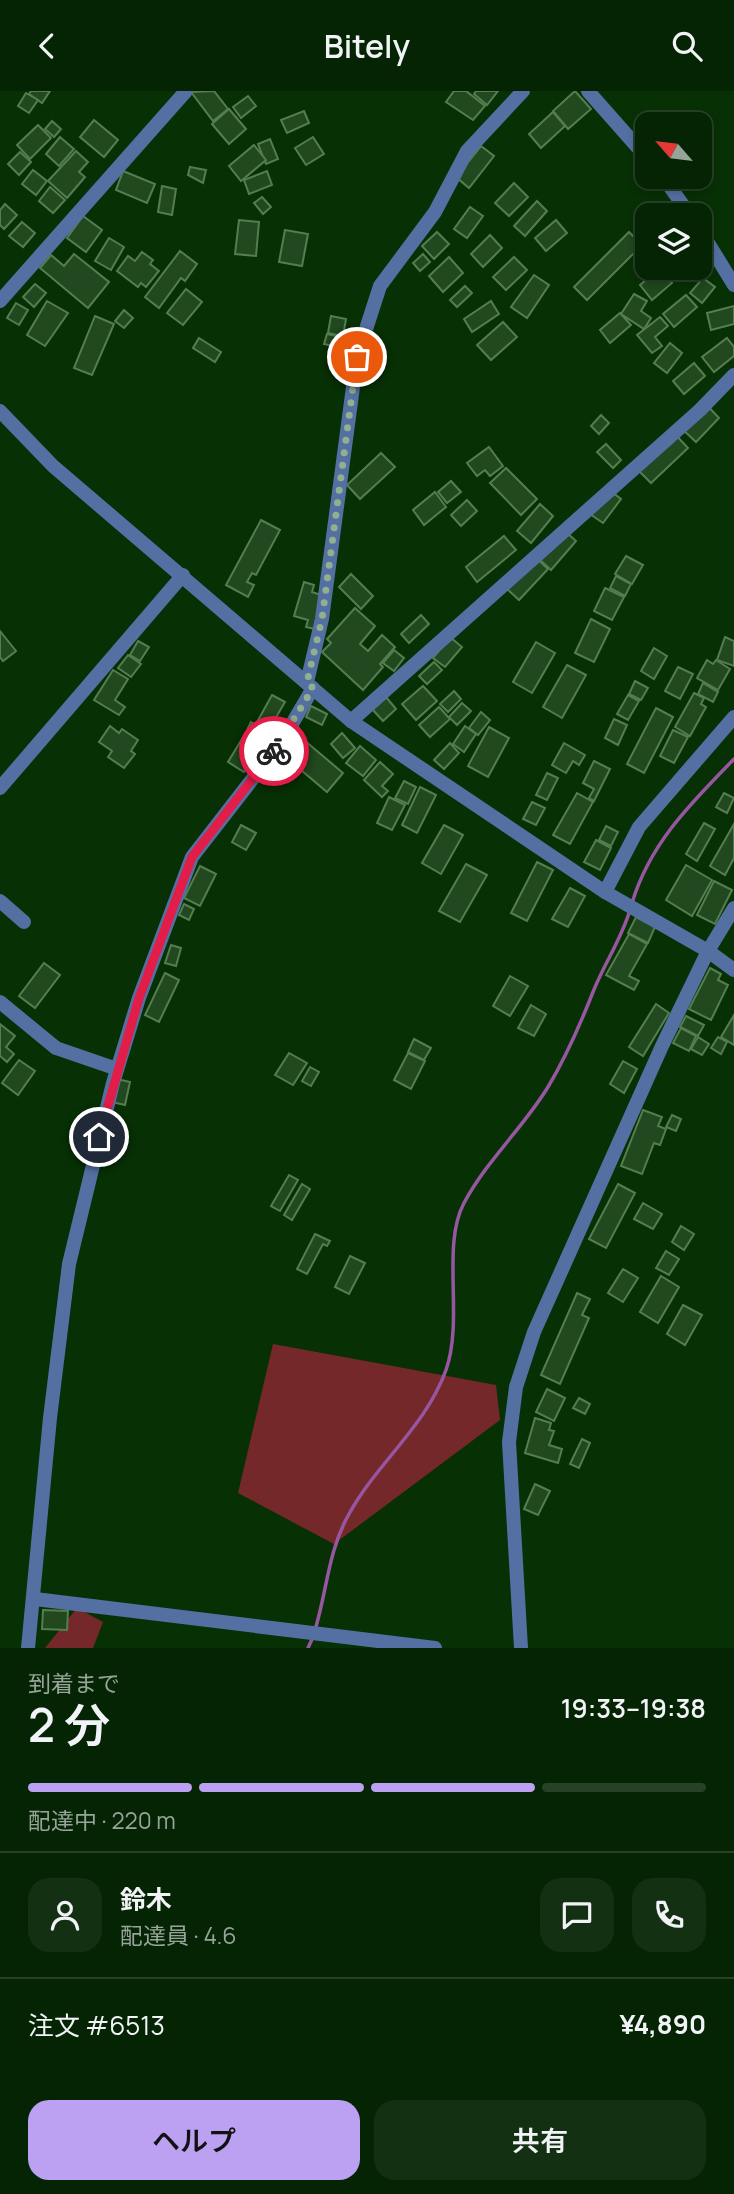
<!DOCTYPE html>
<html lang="ja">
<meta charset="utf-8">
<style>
:root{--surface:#052404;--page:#133013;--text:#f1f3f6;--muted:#97a49a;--line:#264126;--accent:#bca0f2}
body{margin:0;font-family:Manrope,"Noto Sans JP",sans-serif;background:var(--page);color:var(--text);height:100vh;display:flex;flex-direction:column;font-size:26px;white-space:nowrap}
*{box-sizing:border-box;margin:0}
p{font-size:23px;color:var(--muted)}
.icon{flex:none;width:38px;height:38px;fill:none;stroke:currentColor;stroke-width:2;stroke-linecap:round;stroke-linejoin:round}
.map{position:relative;height:1557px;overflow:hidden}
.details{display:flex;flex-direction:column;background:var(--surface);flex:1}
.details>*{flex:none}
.needle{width:46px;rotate:298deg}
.controls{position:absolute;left:635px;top:21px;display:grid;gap:14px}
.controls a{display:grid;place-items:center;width:77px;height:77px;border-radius:14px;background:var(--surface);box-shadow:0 4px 10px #0003,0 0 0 2px var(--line);font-size:35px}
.pin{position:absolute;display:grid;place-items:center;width:60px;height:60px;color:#fff;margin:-30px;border:4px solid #fff;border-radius:50%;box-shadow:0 2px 7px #0007}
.courier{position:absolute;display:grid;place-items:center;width:70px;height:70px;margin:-35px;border:5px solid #e11d48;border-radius:50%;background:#fff;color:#222;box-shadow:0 2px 9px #0007}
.overview em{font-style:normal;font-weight:600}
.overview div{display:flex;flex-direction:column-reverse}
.overview{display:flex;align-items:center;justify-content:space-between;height:119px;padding:0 28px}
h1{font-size:46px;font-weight:600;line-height:52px}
.bar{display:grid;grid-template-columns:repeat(4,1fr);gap:10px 7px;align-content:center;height:84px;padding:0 28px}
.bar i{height:9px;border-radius:5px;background:var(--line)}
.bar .on{background:var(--accent)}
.bar p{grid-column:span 4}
.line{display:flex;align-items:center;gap:18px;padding:0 28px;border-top:2px solid var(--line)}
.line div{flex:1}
.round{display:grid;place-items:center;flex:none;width:74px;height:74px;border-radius:21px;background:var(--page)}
.button{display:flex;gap:14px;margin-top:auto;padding:14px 28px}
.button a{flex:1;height:80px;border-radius:21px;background:var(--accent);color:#111;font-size:28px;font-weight:600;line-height:80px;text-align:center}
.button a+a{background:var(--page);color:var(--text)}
header{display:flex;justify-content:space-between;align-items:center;height:91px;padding:0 28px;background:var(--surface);font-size:32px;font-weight:600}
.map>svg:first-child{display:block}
</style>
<header><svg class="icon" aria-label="back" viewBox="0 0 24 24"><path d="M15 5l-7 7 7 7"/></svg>Bitely<svg class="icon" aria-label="search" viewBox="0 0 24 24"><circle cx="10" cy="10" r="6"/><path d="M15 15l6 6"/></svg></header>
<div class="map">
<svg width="734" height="1557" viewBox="0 0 734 1557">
<rect width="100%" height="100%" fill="#073005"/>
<!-- green -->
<g fill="#75282a">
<path d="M273 1253 496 1294 500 1329 334 1453 238 1402Z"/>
<path d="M77 1517 103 1531 93 1557H45Z"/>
</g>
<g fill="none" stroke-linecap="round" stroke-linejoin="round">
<!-- stream -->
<g stroke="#9756a1" stroke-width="3.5">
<path d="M632 812C650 752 691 712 734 668"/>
<path d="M315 1539C327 1500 328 1460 349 1423 377 1372 426 1335 446 1279 464 1228 441 1155 464 1112 487 1069 523 1037 548 996 566 966 580 934 593 901 604 873 621 849 630 819"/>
<path d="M308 1557 313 1546"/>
</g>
</g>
<!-- building -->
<g fill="#21481e" stroke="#557e50" stroke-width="2">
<path d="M31 0H50L42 12 29 3Z"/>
<path d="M214 0 228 18 213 30 191 1Z"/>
<path d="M454 0H466L485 15 473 29 446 11Z"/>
<path d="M476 0H498L487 14 474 3Z"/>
<path d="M575 0 591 18 568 38 553 20Z"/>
<path d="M26 2 38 9 29 22 18 15Z"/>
<path d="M248 5 256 15 241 27 233 16Z"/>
<path d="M229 18 246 38 229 53 212 33Z"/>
<path d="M304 20 309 32 287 42 281 29Z"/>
<path d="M553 21 565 35 541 57 529 43Z"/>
<path d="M94 29 118 49 104 66 80 46Z"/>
<path d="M52 30 61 38 54 46 45 38Z"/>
<path d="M38 34 51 47 30 68 17 54Z"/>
<path d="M60 46 74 58 59 75 46 63Z"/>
<path d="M313 46 324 63 306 74 295 57Z"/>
<path d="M270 48 278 68 266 73 258 53Z"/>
<path d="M254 54 266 69 241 90 229 75Z"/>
<path d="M481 55 494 65 469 97 456 86Z"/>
<path d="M76 60 88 71 79 81 85 86 67 107 48 90Z"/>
<path d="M20 61 31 71 19 84 8 73Z"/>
<path d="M190 76 206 79 203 92 188 84Z"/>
<path d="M33 79 47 90 36 104 22 93Z"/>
<path d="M123 80 155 93 147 112 116 99Z"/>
<path d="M267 80 272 94 249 103 244 89Z"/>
<path d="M514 92 528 106 509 125 495 112Z"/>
<path d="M162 95 176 98 172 124 158 121Z"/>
<path d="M50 96 65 109 53 122 39 110Z"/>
<path d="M262 106 271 116 263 123 254 112Z"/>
<path d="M537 110 547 120 525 145 514 135Z"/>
<path d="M5 113 17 124 4 138 0 134V119Z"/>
<path d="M470 116 483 125 467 147 454 138Z"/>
<path d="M83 125 102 139 86 161 67 147Z"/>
<path d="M239 129 259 131 256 165 235 163Z"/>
<path d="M556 129 567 142 546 160 535 147Z"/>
<path d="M22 131 35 142 23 156 9 145Z"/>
<path d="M285 139 308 143 302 175 279 171Z"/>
<path d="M437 141 449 153 434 168 422 155Z"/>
<path d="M629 141 642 154 587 209 574 196Z"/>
<path d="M490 144 502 157 483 176 471 163Z"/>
<path d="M109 147 124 156 111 179 95 170Z"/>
<path d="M180 160 197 173 185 190 181 187 159 217 145 206Z"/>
<path d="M142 161 153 169 150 173 159 180 146 196 141 192 138 196 117 180 128 165 135 170Z"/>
<path d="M74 163 109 191 88 217 40 177 51 164 64 175Z"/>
<path d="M423 163 430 171 420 180 413 172Z"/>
<path d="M449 166 463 182 443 201 429 185Z"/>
<path d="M514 166 527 179 506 199 493 186Z"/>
<path d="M660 178 672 192 652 209 640 194Z"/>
<path d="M534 184 549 194 527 227 511 216Z"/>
<path d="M703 187 715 196 702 212 690 202Z"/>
<path d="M35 193 46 202 34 216 23 206Z"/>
<path d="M465 195 472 202 457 216 450 209Z"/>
<path d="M186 198 202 211 183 234 167 222Z"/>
<path d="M634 203 647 210 641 220 651 227 644 238 621 223Z"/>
<path d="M686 204 697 216 674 236 663 223Z"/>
<path d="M47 210 68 222 45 255 27 244Z"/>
<path d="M491 210 499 223 472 241 464 228Z"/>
<path d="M16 212 28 219 19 234 7 227Z"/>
<path d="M734 215V233L711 239 707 222Z"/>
<path d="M124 219 133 227 124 237 115 230Z"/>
<path d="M620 222 631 234 610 252 600 239Z"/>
<path d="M95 225 114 233 92 284 74 277Z"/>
<path d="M331 225 346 228 343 245 328 242Z"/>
<path d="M660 226 668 235 655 246 662 255 652 262 637 244Z"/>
<path d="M503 231 517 246 491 269 477 254Z"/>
<path d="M327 243 341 246 338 256 324 253Z"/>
<path d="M199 247 221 261 215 271 193 257Z"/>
<path d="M727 247 734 256V265L714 281 702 266Z"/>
<path d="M670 252 682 262 667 282 654 272Z"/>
<path d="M694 272 705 285 684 303 673 290Z"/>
<path d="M704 311 719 327 696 351 680 336Z"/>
<path d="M601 324 609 332 599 343 591 335Z"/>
<path d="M673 341 688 357 651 392 636 377Z"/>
<path d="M606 353 621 369 613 377 597 361Z"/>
<path d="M489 356 503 375 490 385 485 379 477 385 467 372Z"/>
<path d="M381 362 395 376 360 408 347 394Z"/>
<path d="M506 377 537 408 521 424 490 392Z"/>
<path d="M451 390 461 401 447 412 438 401Z"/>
<path d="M608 398 621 408 603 432 590 423Z"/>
<path d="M435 401 446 416 424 434 413 419Z"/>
<path d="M467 409 477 420 461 435 451 424Z"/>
<path d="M540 413 553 425 531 452 517 440Z"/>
<path d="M261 429 280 439 256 484 252 482 247 491 254 494 248 506 226 494Z"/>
<path d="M564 439 576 450 551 479 538 467Z"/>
<path d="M504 445 516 459 477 491 466 476Z"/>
<path d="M626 465 643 474 632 493 615 483Z"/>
<path d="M535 466 548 478 519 509 506 497Z"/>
<path d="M351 483 373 505 361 518 339 496Z"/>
<path d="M616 485 631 493 625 505 610 497Z"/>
<path d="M304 491 314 494 312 501 324 505 315 538 306 536 308 529 294 525Z"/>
<path d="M605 497 624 506 612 529 594 520Z"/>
<path d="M355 517 375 535 360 553 368 560 382 544 395 556 380 573 383 576 363 599 322 561 331 552 327 548Z"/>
<path d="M421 524 429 533 409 552 401 543Z"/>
<path d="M591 528 610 538 594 571 575 562Z"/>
<path d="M0 540 16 560 3 570 0 566Z"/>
<path d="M450 546 462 556 445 576 433 567Z"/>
<path d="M725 546 734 550V575L717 569Z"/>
<path d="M138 550 149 556 140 570 130 564Z"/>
<path d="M536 551 555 562 532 602 513 591Z"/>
<path d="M654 557 667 565 654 588 641 580Z"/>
<path d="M394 559 404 567 394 580 383 572Z"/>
<path d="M128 564 141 573 131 586 118 577Z"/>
<path d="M707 569 713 573 716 569 730 578 718 599 697 587Z"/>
<path d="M434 571 442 579 427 593 419 585Z"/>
<path d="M567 574 586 584 562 627 543 616Z"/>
<path d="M678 576 693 583 680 608 665 600Z"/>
<path d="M113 579 128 588 115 609 125 616 119 624 94 609Z"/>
<path d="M635 590 648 597 641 609 629 603Z"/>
<path d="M703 592 718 601 713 611 698 603Z"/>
<path d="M423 595 437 610 416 629 402 613Z"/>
<path d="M454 600 461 608 448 621 440 613Z"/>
<path d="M694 602 704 607 701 613 706 616 690 645 675 636Z"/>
<path d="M272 604 285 611 268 640 256 633Z"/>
<path d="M628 604 639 610 628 629 617 623Z"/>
<path d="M386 606 396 618 383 630 372 618Z"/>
<path d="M462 612 471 620 457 634 449 626Z"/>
<path d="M311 615 327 623 322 634 306 626Z"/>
<path d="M439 616 450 628 430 646 419 634Z"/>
<path d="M656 617 673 626 644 682 627 673Z"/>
<path d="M481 621 490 629 478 644 469 637Z"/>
<path d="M614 628 627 634 618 654 605 647Z"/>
<path d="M251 631 264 639 267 635 277 641 269 653 247 639Z"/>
<path d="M110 635 119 642 122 638 138 649 131 660 135 663 124 677 108 666 112 660 99 651Z"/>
<path d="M465 635 476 643 464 661 453 653Z"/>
<path d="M489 636 509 647 488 686 468 675Z"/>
<path d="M673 639 688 646 674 672 660 665Z"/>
<path d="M342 642 355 657 343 667 331 653Z"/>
<path d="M245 643 266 656 261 665 256 662 244 681 228 671Z"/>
<path d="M304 649 343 682 327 701 288 668Z"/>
<path d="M450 652 459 662 444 678 434 669Z"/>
<path d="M564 652 585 664 579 674 573 670 566 682 552 674Z"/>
<path d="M360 655 376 669 363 685 346 672Z"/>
<path d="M594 670 610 678 594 710 589 707 594 698 583 692Z"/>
<path d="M380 671 393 683 382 695 388 700 382 706 364 689Z"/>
<path d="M547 682 558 687 547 709 536 704Z"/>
<path d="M404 690 416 696 408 713 395 707Z"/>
<path d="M420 696 436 704 417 742 402 734Z"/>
<path d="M577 702 593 711 570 753 553 744Z"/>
<path d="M724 702 734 707 727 722 716 716Z"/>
<path d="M389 706 405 714 392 739 377 732Z"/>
<path d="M532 711 545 717 536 734 523 728Z"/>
<path d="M704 732 715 738 697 770 686 763Z"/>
<path d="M734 733V767L725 784 710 775Z"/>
<path d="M241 734 256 742 246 759 232 751Z"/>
<path d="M444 734 463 744 441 783 422 772Z"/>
<path d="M606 735 618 741 611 755 599 749Z"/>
<path d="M596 749 611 757 600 779 584 771Z"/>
<path d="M537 771 553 779 527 830 511 822Z"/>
<path d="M466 773 487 784 460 831 439 820Z"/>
<path d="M686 774 712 789 692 825 666 809Z"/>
<path d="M200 775 216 783 200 815 184 807Z"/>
<path d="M714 790 732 799 715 833 697 824Z"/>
<path d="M570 797 585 805 568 836 552 828Z"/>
<path d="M184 813 194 818 189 829 179 824Z"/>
<path d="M636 826 655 836 648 852 628 842Z"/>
<path d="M629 843 647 853 629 885 639 890 634 899 606 884Z"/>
<path d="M171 854 181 857 176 875 165 872Z"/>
<path d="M44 872 60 884 35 917 19 905Z"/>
<path d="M710 877 721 883 718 889 728 894 711 929 689 918Z"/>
<path d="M165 882 179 889 159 931 145 924Z"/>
<path d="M510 885 528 895 510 925 493 915Z"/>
<path d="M656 913 669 922 643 965 629 956Z"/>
<path d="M531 914 546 923 534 945 518 937Z"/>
<path d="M734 924V954L721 946Z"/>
<path d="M686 925 704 934 698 945 680 936Z"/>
<path d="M0 933 15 945 6 956 14 963 7 971 0 965Z"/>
<path d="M681 937 696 945 689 960 673 952Z"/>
<path d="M698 946 709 953 702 964 691 958Z"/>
<path d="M718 946 727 951 721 963 711 957Z"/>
<path d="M414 948 431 957 424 969 408 961Z"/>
<path d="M289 962 307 972 293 994 275 984Z"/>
<path d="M408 962 425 970 411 998 394 989Z"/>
<path d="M19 969 35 980 18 1004 2 992Z"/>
<path d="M623 970 637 978 624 1002 610 993Z"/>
<path d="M310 976 319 981 311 995 302 990Z"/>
<path d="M117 988 130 991 125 1014 112 1011Z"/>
<path d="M643 1019 662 1026 658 1035 666 1038 660 1054 654 1052 642 1083 621 1075Z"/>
<path d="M672 1024 681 1028 676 1040 666 1036Z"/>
<path d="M289 1084 298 1089 280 1120 271 1115Z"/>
<path d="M302 1093 310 1098 292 1129 284 1124Z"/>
<path d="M618 1093 635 1102 606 1157 589 1148Z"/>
<path d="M643 1112 662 1123 653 1138 634 1128Z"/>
<path d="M681 1135 694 1143 684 1159 672 1151Z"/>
<path d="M315 1143 330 1150 327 1155 323 1153 307 1183 297 1178Z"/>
<path d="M666 1160 679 1168 669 1184 656 1177Z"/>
<path d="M350 1165 365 1172 349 1203 335 1196Z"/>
<path d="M623 1178 638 1187 623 1211 608 1202Z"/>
<path d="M661 1185 679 1196 658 1232 640 1221Z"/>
<path d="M577 1202 590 1208 582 1224 589 1227 560 1293 541 1284Z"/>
<path d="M683 1214 702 1224 685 1254 667 1243Z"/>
<path d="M547 1298 565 1307 554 1330 536 1321Z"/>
<path d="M579 1307 590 1313 585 1323 573 1317Z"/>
<path d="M535 1327 551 1332 549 1339 554 1340 549 1354 562 1358 558 1372 525 1362Z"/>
<path d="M582 1348 590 1352 579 1377 570 1373Z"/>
<path d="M535 1393 550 1400 538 1424 524 1418Z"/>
<path d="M43 1519 68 1520 67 1539 42 1538Z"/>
</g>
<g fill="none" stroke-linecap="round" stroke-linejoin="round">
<!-- minor -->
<g stroke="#5470a3" stroke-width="14">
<path d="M588 0 648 68"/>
<path d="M663 86 690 124"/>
<path d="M700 139 734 194"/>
<path d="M0 210 186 0"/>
<path d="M0 320 53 375 351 630 605 801 708 860 734 879"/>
<path d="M307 591 322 528 357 266 380 195 435 121 467 60 523 0"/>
<path d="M351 630 700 319 734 284"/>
<path d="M0 697 183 484"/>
<path d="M605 801 639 736 734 626"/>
<path d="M0 810 24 831"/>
<path d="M0 911 56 957 117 978"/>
<path d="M35 1508 435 1557"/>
<path d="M28 1557 50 1327 69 1173 113 992 139 907 192 766 282 650 313 597"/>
<path d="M521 1557 509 1351 516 1296 534 1241 662 955 708 860 734 817"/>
</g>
</g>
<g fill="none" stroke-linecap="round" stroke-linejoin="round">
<!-- done -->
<path stroke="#92af8f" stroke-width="7" stroke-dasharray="0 12.6" d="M274 660 313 597 307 591 322 528 357 266"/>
<!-- route -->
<path stroke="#e11d48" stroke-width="9" d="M99 1046 139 907 192 766 274 660"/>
</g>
</svg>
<div class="controls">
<a><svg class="needle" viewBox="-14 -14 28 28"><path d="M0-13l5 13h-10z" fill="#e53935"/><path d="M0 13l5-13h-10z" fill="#97a49a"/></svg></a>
<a><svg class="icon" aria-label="layers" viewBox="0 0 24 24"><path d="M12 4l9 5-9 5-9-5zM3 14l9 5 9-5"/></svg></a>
</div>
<div class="pin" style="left:357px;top:266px;background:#ea580c"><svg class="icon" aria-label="bag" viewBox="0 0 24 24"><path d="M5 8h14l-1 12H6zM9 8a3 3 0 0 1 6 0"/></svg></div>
<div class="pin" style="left:99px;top:1046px;background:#1f2937"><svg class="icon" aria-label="home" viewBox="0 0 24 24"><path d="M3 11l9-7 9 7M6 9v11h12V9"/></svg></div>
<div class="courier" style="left:274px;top:660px"><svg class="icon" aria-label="bike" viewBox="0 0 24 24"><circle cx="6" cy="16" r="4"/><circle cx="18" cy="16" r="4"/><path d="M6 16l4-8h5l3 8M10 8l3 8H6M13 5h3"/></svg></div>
</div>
<section class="details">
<div class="overview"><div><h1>2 分</h1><p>到着まで</p></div><em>19:33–19:38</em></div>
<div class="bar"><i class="on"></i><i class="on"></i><i class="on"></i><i></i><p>配達中 · 220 m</p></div>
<div class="line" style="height:126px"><a class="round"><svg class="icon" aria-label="person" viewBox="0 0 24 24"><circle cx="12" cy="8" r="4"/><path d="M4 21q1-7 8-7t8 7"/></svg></a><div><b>鈴木</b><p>配達員 · 4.6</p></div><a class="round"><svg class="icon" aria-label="chat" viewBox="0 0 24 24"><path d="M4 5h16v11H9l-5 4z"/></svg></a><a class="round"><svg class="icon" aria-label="phone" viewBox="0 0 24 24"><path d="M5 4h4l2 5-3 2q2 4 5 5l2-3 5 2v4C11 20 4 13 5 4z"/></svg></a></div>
<div class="line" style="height:91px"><div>注文 #6513</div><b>¥4,890</b></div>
<div class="button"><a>ヘルプ</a><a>共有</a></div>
</section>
